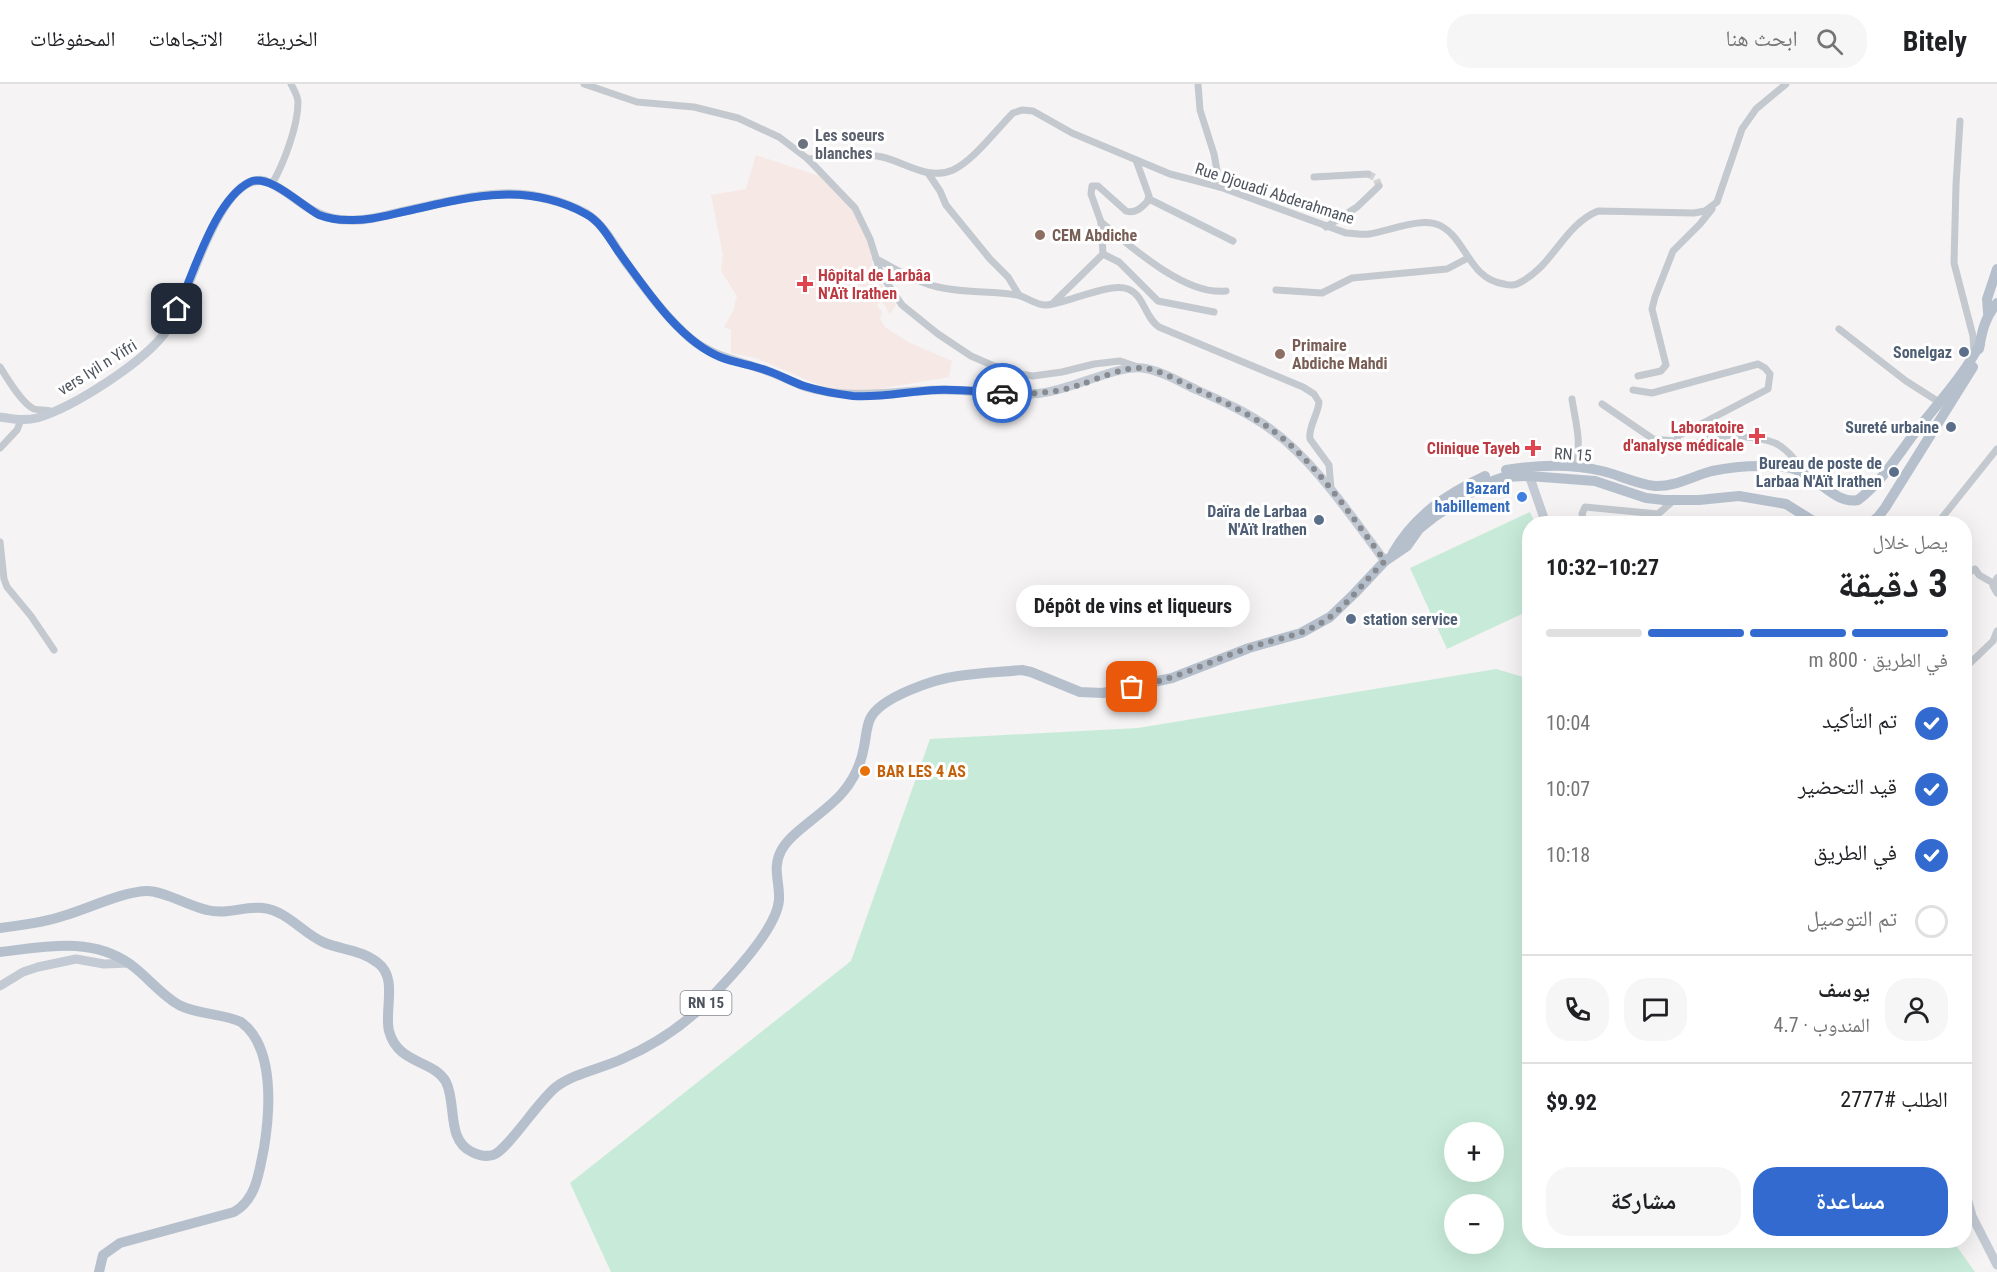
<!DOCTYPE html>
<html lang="ar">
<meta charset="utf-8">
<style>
:root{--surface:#fff;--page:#f6f6f6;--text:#202124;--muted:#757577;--line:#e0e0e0;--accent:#326acf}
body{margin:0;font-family:"Roboto Condensed","Noto Naskh Arabic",sans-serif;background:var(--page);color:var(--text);direction:rtl;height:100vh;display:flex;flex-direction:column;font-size:22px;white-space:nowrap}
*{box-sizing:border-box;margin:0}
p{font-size:20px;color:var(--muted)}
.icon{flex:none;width:33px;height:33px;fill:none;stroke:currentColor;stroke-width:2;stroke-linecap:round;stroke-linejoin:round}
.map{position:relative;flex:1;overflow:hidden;direction:ltr}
.details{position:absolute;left:1522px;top:432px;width:450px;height:732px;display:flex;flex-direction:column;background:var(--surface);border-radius:24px;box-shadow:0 6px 24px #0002;direction:rtl}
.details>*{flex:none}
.tools{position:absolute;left:1444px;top:1038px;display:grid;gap:12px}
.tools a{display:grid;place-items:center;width:60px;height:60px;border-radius:50%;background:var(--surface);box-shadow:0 6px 24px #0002;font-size:30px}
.pin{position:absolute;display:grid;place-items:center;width:51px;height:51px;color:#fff;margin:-26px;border-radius:12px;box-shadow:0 3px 9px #0006}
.courier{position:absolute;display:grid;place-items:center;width:60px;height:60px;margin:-30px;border:4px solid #326acf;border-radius:50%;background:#fff;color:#222;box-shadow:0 2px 8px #0007}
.bubble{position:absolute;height:42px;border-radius:21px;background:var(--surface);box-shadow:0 6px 24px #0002;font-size:20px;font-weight:700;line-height:42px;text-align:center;direction:rtl}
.summary em{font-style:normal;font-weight:700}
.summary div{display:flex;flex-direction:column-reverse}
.summary{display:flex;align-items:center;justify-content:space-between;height:102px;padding:0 24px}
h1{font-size:39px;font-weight:700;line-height:45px}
.bar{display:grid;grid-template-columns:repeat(4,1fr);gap:9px 6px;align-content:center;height:72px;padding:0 24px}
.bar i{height:8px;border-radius:4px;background:var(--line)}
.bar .current{background:var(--accent)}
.bar p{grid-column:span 4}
.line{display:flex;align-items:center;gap:15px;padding:0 24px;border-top:2px solid var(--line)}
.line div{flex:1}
.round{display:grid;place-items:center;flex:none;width:63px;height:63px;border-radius:24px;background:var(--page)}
ol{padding:0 24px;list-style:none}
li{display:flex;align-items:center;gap:18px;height:66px}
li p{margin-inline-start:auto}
li .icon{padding:6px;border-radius:50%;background:var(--accent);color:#fff;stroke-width:4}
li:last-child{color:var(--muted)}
li i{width:33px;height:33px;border:3px solid var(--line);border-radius:50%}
.action{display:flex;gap:12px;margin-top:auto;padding:12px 24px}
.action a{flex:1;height:69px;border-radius:24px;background:var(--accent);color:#fff;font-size:24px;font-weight:700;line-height:69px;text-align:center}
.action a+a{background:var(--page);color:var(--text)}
header{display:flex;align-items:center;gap:36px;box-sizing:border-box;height:84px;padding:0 30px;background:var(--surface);border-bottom:2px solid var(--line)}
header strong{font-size:28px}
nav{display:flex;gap:33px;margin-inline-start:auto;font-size:21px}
.search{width:420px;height:54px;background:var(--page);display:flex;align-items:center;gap:15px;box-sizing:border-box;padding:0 21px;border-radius:24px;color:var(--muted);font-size:22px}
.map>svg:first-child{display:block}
</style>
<header>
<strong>Bitely</strong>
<div class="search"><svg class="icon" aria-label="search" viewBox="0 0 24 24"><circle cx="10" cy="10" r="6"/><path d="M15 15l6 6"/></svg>ابحث هنا</div>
<nav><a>الخريطة</a><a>الاتجاهات</a><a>المحفوظات</a></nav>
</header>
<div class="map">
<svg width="1997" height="1188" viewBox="0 0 1997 1188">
<rect width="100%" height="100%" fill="#f5f3f3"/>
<!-- medical -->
<path fill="#f6e8e5" d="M756 71 822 93 848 119 864 145 871 167 873 187 896 221 890 230 882 217 877 221 882 228 880 235 885 243 908 258 952 277 949 293 866 307 838 306 821 302 756 274 731 269V246L724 243 733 227 737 212 721 187 723 171 711 111 746 105Z"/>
<!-- green -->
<g fill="#c8ebd9" fill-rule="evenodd">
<path d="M1530 428 1535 439 1530 440V526L1447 565 1410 484Z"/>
<path d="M1496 585 1530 595V1156L1953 1157 1975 1188H611L570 1099 851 877 930 655 1138 644ZM1455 1048H1494V1088H1455ZM1455 1120H1494V1160H1455Z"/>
</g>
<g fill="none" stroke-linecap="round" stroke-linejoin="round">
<!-- street-tunnel -->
<path stroke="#d3d3d5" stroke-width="7" stroke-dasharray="7 3.5" stroke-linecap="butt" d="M1368 90 1376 94 1379 102"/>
<!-- street -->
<g stroke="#c3c9cf" stroke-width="7">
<path d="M584 0 637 18 694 23 738 34 779 53 808 75 855 124 870 155 881 190 902 221 938 250 971 272 1008 288 1033 292 1062 288 1094 280 1120 277 1138 283"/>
<path d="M1198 0 1200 26 1214 70 1220 103"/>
<path d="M1960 37 1956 101 1954 179 1973 252 1974 268"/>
<path d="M808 75C830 74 861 68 882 73 905 78 928 97 953 86 974 76 996 46 1013 29L1022 26 1033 27 1072 49 1170 90 1220 103 1346 149C1354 149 1362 151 1369 150 1390 147 1422 132 1441 142 1467 156 1469 195 1504 200 1509 201 1512 202 1517 200 1553 184 1562 142 1598 127L1694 129 1705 127 1717 118 1742 45 1756 25 1786 0"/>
<path d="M928 89 940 107 946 121 990 175 1008 193 1019 211"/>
<path d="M1314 93 1368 90"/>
<path d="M272 100C284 79 298 42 298 18 298 12 294 6 291 0"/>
<path d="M1149 115 1233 157"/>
<path d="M1101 138C1131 163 1186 212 1226 207"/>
<path d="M1326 143 1357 123 1379 102"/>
<path d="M1103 170 1119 178 1158 217 1214 228"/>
<path d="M876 175C898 186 919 200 943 204 968 209 993 207 1017 211 1027 213 1037 222 1047 221 1068 219 1109 198 1128 205 1144 211 1145 234 1159 243L1303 303 1314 310 1319 318C1318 331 1308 343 1310 355L1329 381 1331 404"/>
<path d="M1276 206 1322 209 1352 194 1447 185 1468 174"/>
<path d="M1054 218 1103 170 1101 138 1091 110 1092 102H1098L1126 127C1135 130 1141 124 1147 118L1149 112 1136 76"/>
<path d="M1839 245 1906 297 1939 318"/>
<path d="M0 283C7 294 22 320 34 325 40 327 47 325 53 328"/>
<path d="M1638 292 1661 287 1666 281 1652 225 1655 213 1673 167 1700 140 1712 125"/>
<path d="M1633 306 1652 309 1758 280 1765 284 1770 290 1768 305 1678 352 1676 361 1680 365C1691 364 1700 356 1710 355 1730 351 1757 352 1775 359 1788 365 1796 378 1805 388"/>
<path d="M1572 315C1575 337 1584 363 1573 383"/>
<path d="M1602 320 1653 355 1676 357"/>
<path d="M0 364 17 346 21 336"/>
<path d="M1585 440 1582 430 1585 423 1658 430 1673 417"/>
<path d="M1937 440 1997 365"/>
<path d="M0 458 4 495 7 503 31 532 54 566"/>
<path d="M1965 490 1975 485 1979 491 1993 499"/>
<path d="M1997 494 1993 502 1997 509"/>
<path d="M1965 584 1993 557 1997 547"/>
</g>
<!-- secondary -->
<g stroke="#c3cad3" stroke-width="9">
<path d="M0 333C13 335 25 337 37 334 74 323 146 277 167 246 174 232 180 219 186 206 198 180 229 79 270 99 299 113 312 136 349 136 366 137 384 132 400 128 444 119 493 103 539 113 555 116 573 122 587 130 603 140 614 160 624 176 644 203 665 233 691 255 713 273 739 277 765 286 779 291 792 298 806 303 852 317 892 307 939 306 973 305 1008 313 1042 309 1071 306 1117 281 1142 284 1160 286 1180 298 1197 306 1222 317 1247 328 1269 344 1316 378 1350 431 1385 477"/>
<path d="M1528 388 1546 440"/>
<path d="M0 902 23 888 38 883 76 875 104 880 129 879"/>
<path d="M1965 1107 1972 1132 1997 1181"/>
</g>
<!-- primary -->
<g stroke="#b6c0cd" stroke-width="10">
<path d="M1988 229 1987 215 1997 185"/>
<path d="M1979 265C1982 247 1985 233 1997 219"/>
<path d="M1506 386C1536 381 1572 380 1602 387 1619 391 1637 400 1655 402 1675 403 1693 392 1712 387 1735 382 1762 381 1785 383 1815 386 1832 421 1858 416 1882 398 1899 369 1917 346 1939 318 1964 291 1980 260"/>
<path d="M1869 440 1878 433 1885 424 1973 283"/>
<path d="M1393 469C1415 431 1447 410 1485 392"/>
<path d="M0 844C22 841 42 839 63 832 87 825 122 808 146 807 162 806 189 822 207 826 227 831 244 822 263 824 288 827 303 850 325 859 343 866 362 866 378 879 398 894 384 926 389 947 398 981 433 975 446 998 457 1020 446 1056 472 1068 478 1071 486 1073 493 1071 508 1066 538 1017 556 1003 575 989 600 985 622 975 659 959 693 935 720 904 738 885 777 842 779 816 780 798 772 784 781 767 790 748 827 728 843 708 854 695 861 680 864 663 866 654 866 644 870 635 880 613 935 595 958 592 979 589 1001 588 1022 586L1031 588 1080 608 1103 609 1172 594 1249 564 1301 549 1330 533 1354 510 1385 477 1407 462 1419 445 1434 433 1484 400 1504 393 1529 392 1595 397 1646 414 1664 416H1699L1739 412 1786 420 1818 440"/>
<path d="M0 868C44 863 91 852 130 880 147 892 160 910 179 921 198 931 222 929 241 938 275 963 270 1027 264 1064 259 1087 257 1115 234 1128L120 1159 103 1171 99 1188"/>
</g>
</g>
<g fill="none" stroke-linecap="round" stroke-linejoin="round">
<!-- done -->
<path stroke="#888c92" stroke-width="6" stroke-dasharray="0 10.8" d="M1002 309C1028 310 1054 310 1079 301 1096 296 1122 283 1140 284 1157 284 1176 296 1191 303 1218 315 1244 327 1268 343 1316 377 1350 431 1385 477 1366 495 1351 517 1330 533 1307 551 1277 554 1249 564 1210 577 1173 597 1132 603"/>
<!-- route -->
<path stroke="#326acf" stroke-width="8" d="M177 225C194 190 214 116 250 98 269 89 302 122 319 131 327 134 340 136 348 136 368 137 388 131 407 127 468 113 527 97 586 130 601 138 609 154 618 167 644 202 678 256 720 273 735 279 752 281 768 287 780 291 792 298 804 302 820 307 837 310 853 312 881 314 910 307 937 306 959 305 981 308 1002 309"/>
</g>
<!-- markers -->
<circle fill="#6b7280" stroke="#fff" stroke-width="2" cx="803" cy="60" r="6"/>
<g fill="#8d6e63" stroke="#fff" stroke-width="2">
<circle cx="1040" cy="151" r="6"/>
<circle cx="1280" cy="270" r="6"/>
</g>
<g fill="#e0444e" stroke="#fff" stroke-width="2">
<path d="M802 191h6v6h6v6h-6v6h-6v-6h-6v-6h6z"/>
<path d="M1754 343h6v6h6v6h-6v6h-6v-6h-6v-6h6z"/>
<path d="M1530 355h6v6h6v6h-6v6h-6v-6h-6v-6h6z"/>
</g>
<g fill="#5c6f8a" stroke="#fff" stroke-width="2">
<circle cx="1964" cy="268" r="6"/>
<circle cx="1951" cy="343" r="6"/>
<circle cx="1894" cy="388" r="6"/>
<circle cx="1319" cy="436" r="6"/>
<circle cx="1351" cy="535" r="6"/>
</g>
<circle fill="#3f7fe0" stroke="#fff" stroke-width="2" cx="1522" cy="413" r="6"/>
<circle fill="#e8710a" stroke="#fff" stroke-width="2" cx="865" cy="687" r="6"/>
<g text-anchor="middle" stroke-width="6" stroke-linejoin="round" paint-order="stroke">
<!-- shield labels -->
<rect fill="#fff" stroke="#82878e" stroke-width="1.5" x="680.5" y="907" width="51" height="24" rx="4.5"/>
<g font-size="15" font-weight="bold" fill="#4d545e">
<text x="706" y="924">RN 15</text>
</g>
<!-- worship labels -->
<g font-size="16" font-weight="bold" fill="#5b616d" stroke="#fff" text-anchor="start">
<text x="815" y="57">Les soeurs<tspan x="815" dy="18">blanches</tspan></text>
</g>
<!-- street labels -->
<g font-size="16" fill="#4d545e" stroke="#fff">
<text transform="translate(1275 109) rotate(18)" y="6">Rue Djouadi Abderahmane</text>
<text transform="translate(97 283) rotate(-32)" y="6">vers Iγil n Yifri</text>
<text transform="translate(1573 370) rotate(4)" y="6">RN 15</text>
</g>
<!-- education labels -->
<g font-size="16" font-weight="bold" fill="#785e54" stroke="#fff" text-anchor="start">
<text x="1052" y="157">CEM Abdiche</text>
<text x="1292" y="267">Primaire<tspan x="1292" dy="18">Abdiche Mahdi</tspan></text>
</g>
<!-- health labels -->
<g font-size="16" font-weight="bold" fill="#be3a42" stroke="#fff" text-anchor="end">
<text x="818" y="197" text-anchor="start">Hôpital de Larbâa<tspan x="818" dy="18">N'Aït Irathen</tspan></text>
<text x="1744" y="349">Laboratoire<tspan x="1744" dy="18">d'analyse médicale</tspan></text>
<text x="1520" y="370">Clinique Tayeb</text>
</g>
<!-- service labels -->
<g font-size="16" font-weight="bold" fill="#4e5e75" stroke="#fff" text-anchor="end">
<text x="1952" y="274">Sonelgaz</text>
<text x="1939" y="349">Sureté urbaine</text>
<text x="1882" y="385">Bureau de poste de<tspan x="1882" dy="18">Larbaa N'Aït Irathen</tspan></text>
<text x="1307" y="433">Daïra de Larbaa<tspan x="1307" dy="18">N'Aït Irathen</tspan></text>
<text x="1363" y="541" text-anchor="start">station service</text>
</g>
<!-- shop labels -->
<g font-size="16" font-weight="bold" fill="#366cbe" stroke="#fff" text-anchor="end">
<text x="1510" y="410">Bazard<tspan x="1510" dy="18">habillement</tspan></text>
</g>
<!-- food labels -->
<g font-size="16" font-weight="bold" fill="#c56008" stroke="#fff" text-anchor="start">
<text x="877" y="693">BAR LES 4 AS</text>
</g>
</g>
</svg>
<div class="tools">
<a>+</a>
<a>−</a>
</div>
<div class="pin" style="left:1132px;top:603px;background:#ea580c"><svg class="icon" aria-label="bag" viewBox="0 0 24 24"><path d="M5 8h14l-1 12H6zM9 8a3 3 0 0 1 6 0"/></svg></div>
<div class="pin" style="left:177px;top:225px;background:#1f2937"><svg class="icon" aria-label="home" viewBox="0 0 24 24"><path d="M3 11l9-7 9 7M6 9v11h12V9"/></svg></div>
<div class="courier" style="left:1002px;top:309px"><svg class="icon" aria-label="car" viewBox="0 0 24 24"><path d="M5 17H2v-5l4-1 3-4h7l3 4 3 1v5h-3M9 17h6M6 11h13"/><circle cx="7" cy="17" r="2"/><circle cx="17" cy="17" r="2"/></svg></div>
<div class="bubble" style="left:1016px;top:501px;width:234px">Dépôt de vins et liqueurs</div>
<section class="details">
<div class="summary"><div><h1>3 دقيقة</h1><p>يصل خلال</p></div><em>10:27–10:32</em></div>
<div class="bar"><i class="current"></i><i class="current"></i><i class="current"></i><i></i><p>في الطريق · 800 m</p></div>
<ol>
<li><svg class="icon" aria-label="check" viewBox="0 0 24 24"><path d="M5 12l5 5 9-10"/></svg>تم التأكيد<p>10:04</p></li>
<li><svg class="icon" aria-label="check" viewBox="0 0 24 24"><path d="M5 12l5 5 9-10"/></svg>قيد التحضير<p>10:07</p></li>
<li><svg class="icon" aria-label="check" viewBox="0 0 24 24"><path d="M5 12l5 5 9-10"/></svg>في الطريق<p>10:18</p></li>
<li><i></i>تم التوصيل</li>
</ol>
<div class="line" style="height:108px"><a class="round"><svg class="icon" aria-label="person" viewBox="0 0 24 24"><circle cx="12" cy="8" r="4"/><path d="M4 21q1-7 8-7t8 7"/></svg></a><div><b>يوسف</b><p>المندوب · 4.7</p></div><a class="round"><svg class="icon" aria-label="chat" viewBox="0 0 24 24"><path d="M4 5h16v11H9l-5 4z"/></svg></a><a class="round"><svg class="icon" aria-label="phone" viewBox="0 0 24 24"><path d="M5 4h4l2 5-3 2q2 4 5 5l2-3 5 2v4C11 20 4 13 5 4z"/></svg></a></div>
<div class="line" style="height:78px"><div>الطلب #2777</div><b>$9.92</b></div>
<div class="action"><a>مساعدة</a><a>مشاركة</a></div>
</section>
</div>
